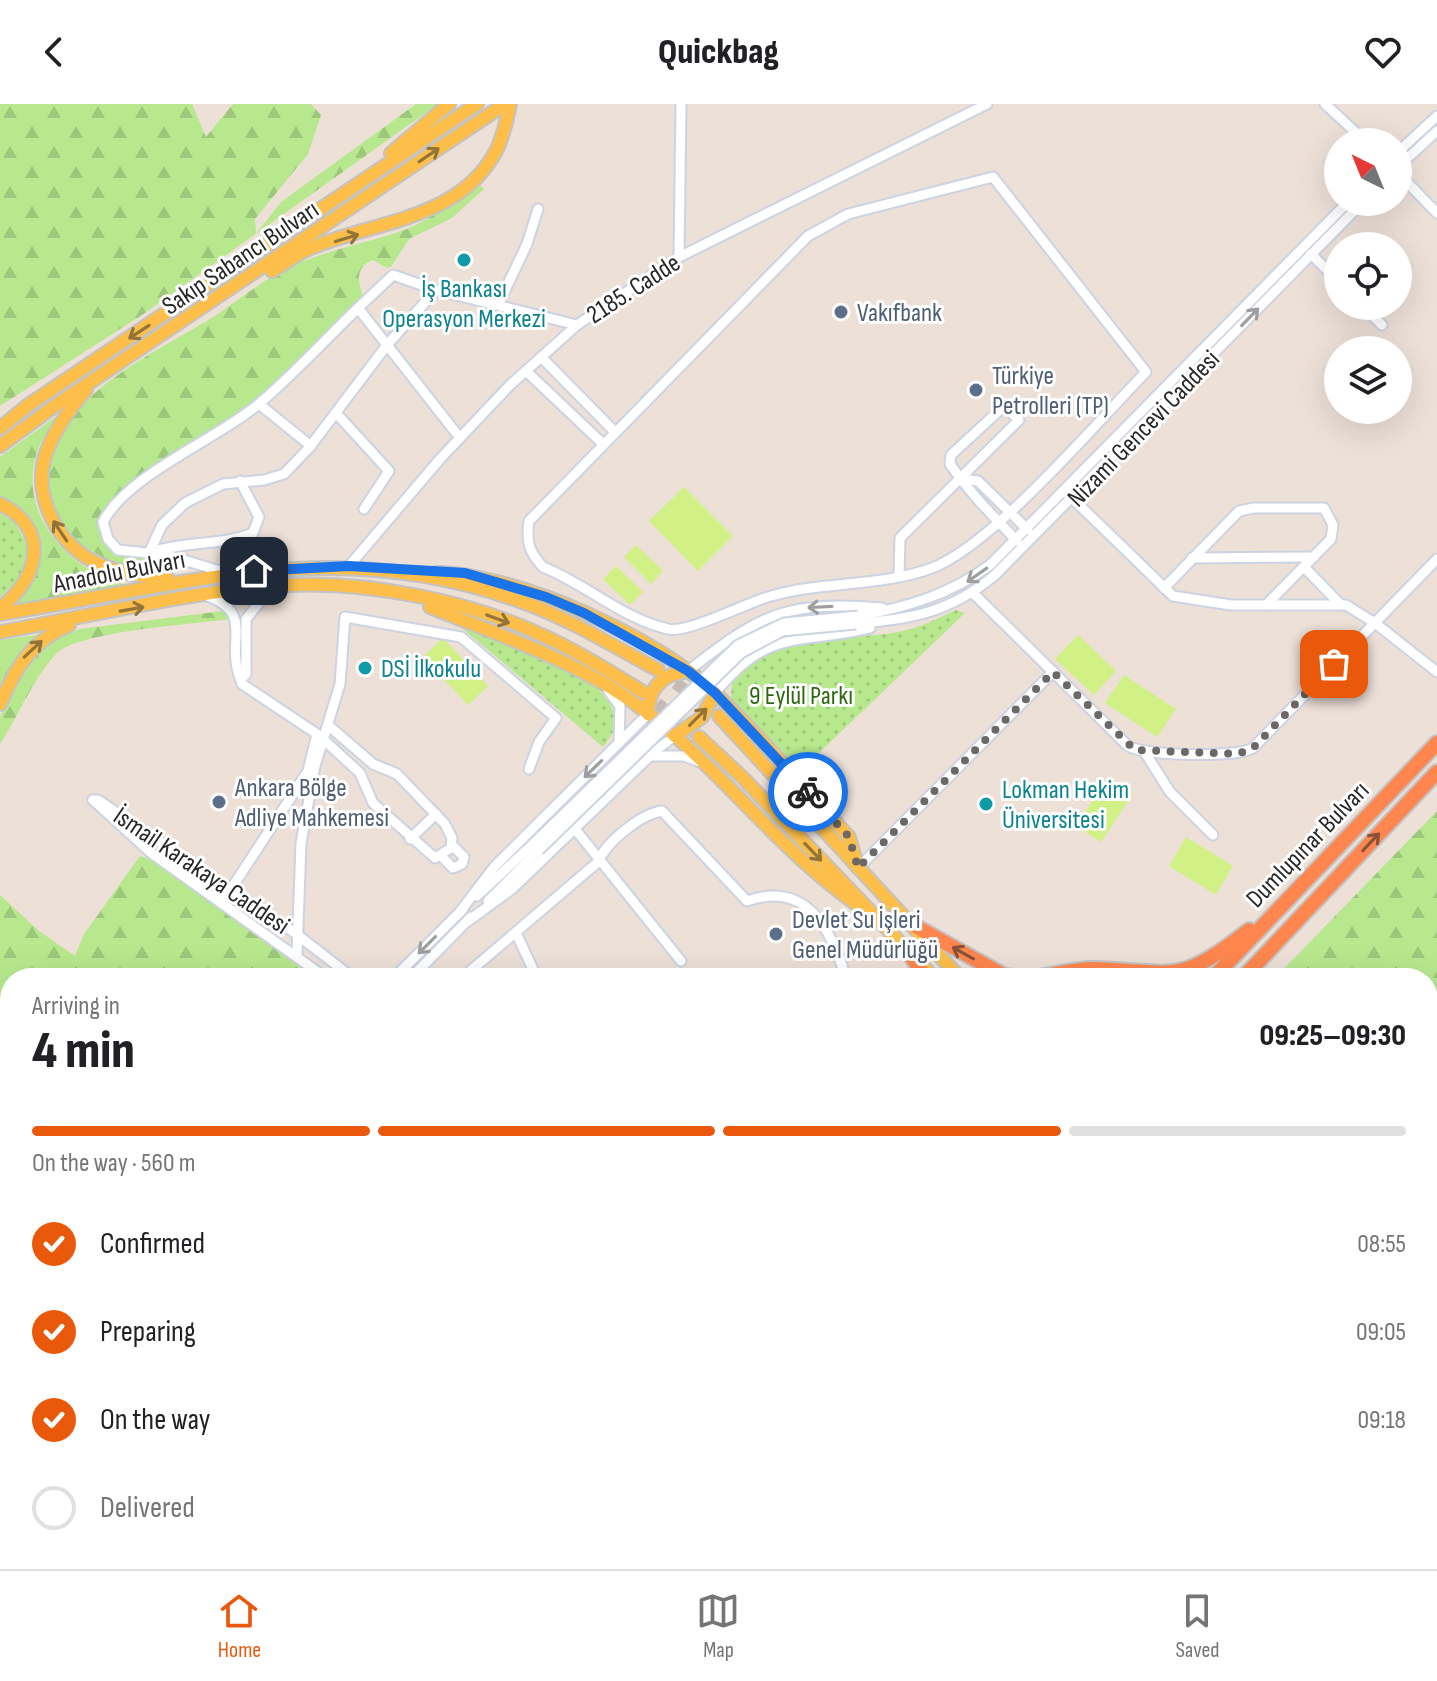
<!DOCTYPE html>
<meta charset="utf-8">
<style>
:root{--surface:#fff;--page:#f6f6f6;--text:#202124;--muted:#757577;--line:#e0e0e0;--accent:#ea580c}
body{margin:0;font-family:"Sofia Sans Condensed",sans-serif;background:var(--page);color:var(--text);height:100vh;display:flex;flex-direction:column;font-size:30px;white-space:nowrap}
*{box-sizing:border-box;margin:0}
p{font-size:26px;color:var(--muted)}
.icon{flex:none;width:44px;height:44px;fill:none;stroke:currentColor;stroke-width:2;stroke-linecap:round;stroke-linejoin:round}
.map{position:relative;flex:1;overflow:hidden}
.panel{position:absolute;left:0px;top:864px;width:1438px;height:602px;display:flex;flex-direction:column;background:var(--surface);border-radius:32px 32px 0 0;box-shadow:0 8px 32px #0002}
.panel>*{flex:none}
.needle{width:52px;rotate:317deg}
.tools{position:absolute;left:1324px;top:24px;display:grid;gap:16px}
.tools a{display:grid;place-items:center;width:88px;height:88px;border-radius:50%;background:var(--surface);box-shadow:0 8px 32px #0002;font-size:40px}
.pin{position:absolute;display:grid;place-items:center;width:68px;height:68px;color:#fff;margin:-34px;border-radius:16px;box-shadow:0 4px 12px #0006}
.courier{position:absolute;display:grid;place-items:center;width:80px;height:80px;margin:-40px;border:6px solid #1a73e8;border-radius:50%;background:#fff;color:#222;box-shadow:0 2px 10px #0007}
.headline em{font-style:normal;font-weight:800}
.headline div{display:flex;flex-direction:column-reverse}
.headline{display:flex;align-items:center;justify-content:space-between;height:136px;padding:0 32px}
h1{font-size:52px;font-weight:800;line-height:60px}
.bar{display:grid;grid-template-columns:repeat(4,1fr);gap:12px 8px;align-content:center;height:96px;padding:0 32px}
.bar i{height:10px;border-radius:6px;background:var(--line)}
.bar .selected{background:var(--accent)}
.bar p{grid-column:span 4}
ol{padding:0 32px;list-style:none}
li{display:flex;align-items:center;gap:24px;height:88px}
li p{margin-inline-start:auto}
li .icon{padding:8px;border-radius:50%;background:var(--accent);color:#fff;stroke-width:4}
li:last-child{color:var(--muted)}
li i{width:44px;height:44px;border:4px solid var(--line);border-radius:50%}
header{display:flex;justify-content:space-between;align-items:center;height:104px;padding:0 32px;background:var(--surface);font-size:36px;font-weight:800}
.dock{display:flex;justify-content:space-around;align-items:center;height:112px;border-top:2px solid var(--line);background:var(--surface);font-size:22px;color:var(--muted)}
.dock a{display:grid;justify-items:center;gap:4px}
.dock .selected{color:var(--accent)}
.map>svg:first-child{display:block}
</style>
<header><svg class="icon" aria-label="back" viewBox="0 0 24 24"><path d="M15 5l-7 7 7 7"/></svg>Quickbag<svg class="icon" aria-label="heart" viewBox="0 0 24 24"><path d="M12 20l-8-8c-3-5 5-10 8-4 3-6 11-1 8 4z"/></svg></header>
<div class="map">
<svg width="1437" height="1465" viewBox="0 0 1437 1465">
<defs>
<pattern id="grass-dots" width="8" height="8" patternUnits="userSpaceOnUse" patternTransform="scale(2)"><rect width="8" height="8" fill="#b7e88d"/><path d="M2 2h.1M6 6h.1" fill="none" stroke="#9dc77a" stroke-width="1.8" stroke-linecap="round"/></pattern>
<pattern id="forest-firs" width="22" height="20" patternUnits="userSpaceOnUse" patternTransform="scale(2)"><rect width="22" height="20" fill="#b7e88d"/><path d="M5 1l3.5 6h-7zM16 11l3.5 6h-7z" fill="#9dc77a"/></pattern>
</defs>
<rect width="100%" height="100%" fill="#ece0d7"/>
<!-- grass -->
<g fill="url(#grass-dots)">
<path d="M0 409 14 417 28 442 20 474 0 493Z"/>
<path d="M956 506 965 509 799 668 732 597C720 528 858 537 898 528 919 524 937 515 956 506Z"/>
<path d="M462 524C503 538 659 581 603 643Z"/>
<path d="M77 1456H196L190 1465H74Z"/>
</g>
<!-- forest -->
<g fill="url(#forest-firs)">
<path d="M0 0H192L206 33 233 0H311L321 11 308 50 255 115 256 130 281 98 416 0H438L142 211 0 302Z"/>
<path d="M478 79 484 85 452 114 409 135 391 163 387 164 373 156C355 162 357 179 364 193L261 294 111 398C77 468 154 446 192 464 155 470 121 466 88 445 66 431 50 405 49 380 47 295 149 253 210 215 237 198 263 175 292 162 329 145 369 139 407 125 433 114 456 96 478 79Z"/>
<path d="M58 311C52 322 44 332 39 343 13 407 69 468 128 481L14 500C58 451 42 434 0 395V353Z"/>
<path d="M223 507 231 515C195 520 78 527 56 550 32 576 19 611 0 640V613L26 560 52 536 80 525Z"/>
<path d="M37 531 16 555 0 586V536Z"/>
<path d="M1437 707V926L1428 923V874H1275Z"/>
<path d="M140 752 152 756 316 874H10V1146L0 1141V791L39 827 75 852 84 830Z"/>
<path d="M1428 1316 1437 1319V1465H1174L1169 1456H1428Z"/>
<path d="M698 1456H1138V1465H689Z"/>
</g>
<!-- pitch -->
<g fill="#d1f187">
<path d="M684 383 733 432 698 467 649 417Z"/>
<path d="M636 441 663 467 651 480 624 453Z"/>
<path d="M616 462 643 488 630 501 603 475Z"/>
<path d="M1078 531 1116 567 1094 591 1055 555Z"/>
<path d="M443 534 488 582 468 601 423 553Z"/>
<path d="M1124 571 1176 605 1157 633 1105 599Z"/>
<path d="M1105 677 1130 694 1101 738 1076 722Z"/>
<path d="M1186 733 1233 762 1216 791 1169 762Z"/>
</g>
<g fill="none" stroke-linecap="round" stroke-linejoin="round">
<!-- major-tunnel -->
<g stroke="#c5bbb4" stroke-width="12" stroke-dasharray="12 6" stroke-linecap="butt">
<path d="M661 568 719 612"/>
<path d="M643 588 699 633"/>
</g>
<!-- minor casing -->
<g stroke="#ccd3e2" stroke-width="13">
<g id="minor">
<path d="M1325 0 1366 38"/>
<path d="M1398 48 1437 12"/>
<path d="M1398 63 1437 27"/>
<path d="M1398 69 1437 109"/>
<path d="M993 73 1146 268C1097 318 993 441 932 464 880 483 823 477 771 492 748 498 687 530 668 525 623 515 586 480 543 463 529 448 526 438 529 417L808 132 848 110Z"/>
<path d="M1311 150 1338 177"/>
<path d="M679 153 681 0"/>
<path d="M498 201 527 140 538 105"/>
<path d="M1363 202 1382 221"/>
<path d="M358 204 393 171 436 186"/>
<path d="M541 253 614 327"/>
<path d="M526 267 602 339"/>
<path d="M259 300 311 342"/>
<path d="M336 309 389 367 364 405"/>
<path d="M962 375 978 377 1028 426"/>
<path d="M1073 395 1173 492 1231 501H1346L1375 519 1437 568"/>
<path d="M152 448C185 437 220 442 253 429L259 413 240 377"/>
<path d="M149 449 162 421 185 399 223 380 264 376 284 370 309 344 387 241 436 186 577 221"/>
<path d="M1192 454 1314 453"/>
<path d="M349 462 440 355 509 282 577 221 679 153 987 0"/>
<path d="M1304 463 1341 501"/>
<path d="M230 470 167 451 118 446 108 435 103 418C127 371 218 335 260 299 294 270 326 235 358 204L460 334"/>
<path d="M899 471 900 434 1019 316 1004 302 951 351 950 360C969 388 993 412 1017 437"/>
<path d="M1164 484 1239 407 1254 404H1324L1333 421 1331 435 1266 501"/>
<path d="M973 489 1128 642C1145 652 1237 654 1253 644L1437 455"/>
<path d="M207 492C253 508 228 535 238 568 239 572 241 576 242 580L317 630 308 667 222 799"/>
<path d="M858 512C908 503 949 491 990 461L1348 98"/>
<path d="M856 520C914 514 949 509 995 471L1363 98"/>
<path d="M688 567C760 510 788 496 882 504"/>
<path d="M242 574 246 570V515L272 483"/>
<path d="M608 586 620 602 619 639"/>
<path d="M715 589C770 522 796 542 870 524"/>
<path d="M324 636 360 669 373 699 435 754 451 744 452 734 445 720 397 670 373 660 329 622"/>
<path d="M1144 647 1170 688 1213 731"/>
<path d="M649 652H684L700 658"/>
<path d="M93 696H98L295 829 353 874"/>
<path d="M93 696 150 748 326 874"/>
<path d="M575 725 681 857"/>
<path d="M410 735 436 710"/>
<path d="M442 753 453 764 462 760 464 753 452 741"/>
<path d="M858 764 1053 568"/>
<path d="M477 792 533 740"/>
<path d="M488 797 539 746"/>
<path d="M459 809 495 762 648 610"/>
<path d="M468 817 512 785 656 646 675 632"/>
<path d="M516 829 537 874"/>
<path d="M297 850 301 739 315 662 340 580 345 513 461 533 556 614 539 638 529 665"/>
<path d="M394 874 463 805"/>
<path d="M411 874 471 813"/>
<path d="M462 874 598 758C606 738 641 710 662 707L747 797C807 776 831 825 846 874"/>
<path d="M1428 933 1437 935"/>
<path d="M1428 1039 1437 1038"/>
<path d="M0 1153 10 1158"/>
<path d="M0 1194 10 1197"/>
<path d="M0 1354 10 1332"/>
<path d="M0 1383 10 1394"/>
<path d="M0 1422 10 1425"/>
<path d="M0 1435 10 1439"/>
<path d="M376 1456 384 1465"/>
<path d="M567 1456 575 1465"/>
<path d="M5 1465 10 1448"/>
<path d="M47 1465 49 1456"/>
<path d="M61 1465 63 1456"/>
</g>
</g>
<!-- major casing -->
<g stroke="#c3c3c3" stroke-width="16">
<g id="major">
<path d="M391 49 449 0"/>
<path d="M272 167C283 160 293 153 304 147 367 117 458 119 496 47 503 34 507 15 510 0"/>
<path d="M86 286C70 304 55 325 46 349 31 393 59 444 101 461 122 470 145 473 168 475"/>
<path d="M0 324 27 302 477 0"/>
<path d="M0 342 53 303 505 0"/>
<path d="M0 400C51 424 39 475 0 504"/>
<path d="M436 469C518 470 656 533 716 590 763 635 805 685 849 733L858 764"/>
<path d="M430 503C506 534 582 558 648 609 728 672 788 758 874 812"/>
<path d="M0 510C191 480 341 428 533 502 576 519 617 544 658 566"/>
<path d="M0 528C92 512 195 486 288 481 370 477 474 498 548 534 581 549 612 569 643 588"/>
<path d="M0 600C15 565 31 537 69 521"/>
<path d="M648 610C648 584 662 570 688 567"/>
<path d="M719 612 960 874"/>
<path d="M675 632 702 613 715 589"/>
<path d="M699 633 744 675 934 874"/>
<path d="M1428 1203 1437 1206"/>
<path d="M1428 1242 1437 1247"/>
<path d="M1428 1262 1437 1267"/>
<path d="M1428 1289 1437 1291"/>
<path d="M1428 1304 1437 1308"/>
<path d="M1162 1456 1166 1465"/>
</g>
</g>
<!-- highway casing -->
<g stroke="#c3c3c3" stroke-width="18">
<g id="highway">
<path d="M908 818 1005 872 1020 874"/>
<path d="M909 849 926 874"/>
<path d="M1031 874C1051 872 1073 865 1093 865 1178 868 1177 882 1249 826"/>
<path d="M1213 874 1437 639"/>
<path d="M1243 874 1437 668"/>
<path d="M638 1465 646 1456"/>
<path d="M671 1465 679 1456"/>
</g>
</g>
<!-- minor -->
<use href="#minor" stroke="#fff" stroke-width="9"/>
<!-- major -->
<use href="#major" stroke="#fdbf4a" stroke-width="12"/>
<!-- highway -->
<use href="#highway" stroke="#ff864e" stroke-width="14"/>
<!-- minor-bridge casing -->
<g stroke="#ccd3e2" stroke-width="13" stroke-linecap="butt">
<g id="minor-bridge">
<path d="M533 740 738 541 784 519 858 512"/>
<path d="M539 746 741 549 782 527 856 520"/>
</g>
</g>
<!-- minor-bridge -->
<use href="#minor-bridge" stroke="#fff" stroke-width="9"/>
</g>
<!-- one-way arrows -->
<defs><path id="oneway-shaft" d="M-6 0H5M1.5-3L5.5 0L1.5 3" fill="none" stroke-width="1.6" stroke-linecap="round" stroke-linejoin="round" transform="scale(2)"/></defs>
<g stroke="#927338">
<use href="#oneway-shaft" transform="translate(429 51) rotate(-34)"/>
<use href="#oneway-shaft" transform="translate(347 134) rotate(-17)"/>
<use href="#oneway-shaft" transform="translate(139 228) rotate(147)"/>
<use href="#oneway-shaft" transform="translate(60 427) rotate(-124)"/>
<use href="#oneway-shaft" transform="translate(132 505) rotate(-10)"/>
<use href="#oneway-shaft" transform="translate(498 515) rotate(20)"/>
<use href="#oneway-shaft" transform="translate(33 545) rotate(-43)"/>
<use href="#oneway-shaft" transform="translate(698 613) rotate(-45)"/>
<use href="#oneway-shaft" transform="translate(813 748) rotate(46)"/>
</g>
<g stroke="#9e9e9e">
<use href="#oneway-shaft" transform="translate(1250 213) rotate(-46)"/>
<use href="#oneway-shaft" transform="translate(977 471) rotate(145)"/>
<use href="#oneway-shaft" transform="translate(820 503) rotate(177)"/>
<use href="#oneway-shaft" transform="translate(593 665) rotate(136)"/>
<use href="#oneway-shaft" transform="translate(427 841) rotate(135)"/>
</g>
<g stroke="#885239">
<use href="#oneway-shaft" transform="translate(1371 738) rotate(-47)"/>
<use href="#oneway-shaft" transform="translate(963 849) rotate(-151)"/>
</g>
<g fill="none" stroke-linecap="round" stroke-linejoin="round">
<!-- done -->
<path stroke="#6c6865" stroke-width="8" stroke-dasharray="0 14.4" d="M808 688 849 733 858 764 1053 568 1135 646 1238 650 1253 644 1334 560"/>
<!-- route -->
<path stroke="#1a73e8" stroke-width="10" d="M254 467 349 462 465 469 546 493 584 509 688 567 715 589 808 688"/>
</g>
<!-- markers -->
<g fill="#0f9aa8" stroke="#fff" stroke-width="3">
<circle cx="464" cy="156" r="8"/>
<circle cx="365" cy="564" r="8"/>
<circle cx="986" cy="700" r="8"/>
</g>
<g fill="#5c6f8a" stroke="#fff" stroke-width="3">
<circle cx="841" cy="208" r="8"/>
<circle cx="976" cy="286" r="8"/>
<circle cx="219" cy="698" r="8"/>
<circle cx="776" cy="830" r="8"/>
</g>
<g text-anchor="middle" stroke-width="6" stroke-linejoin="round" paint-order="stroke">
<!-- street labels -->
<g font-size="26" fill="#272727" stroke="#fff">
<text transform="translate(240 153) rotate(-34)" y="9">Sakıp Sabancı Bulvarı</text>
<text transform="translate(633 184) rotate(-33)" y="9">2185. Cadde</text>
<text transform="translate(1143 324) rotate(-46)" y="9">Nizami Gencevi Caddesi</text>
<text transform="translate(119 467) rotate(-11)" y="9">Anadolu Bulvarı</text>
<text transform="translate(1307 740) rotate(-46)" y="9">Dumlupınar Bulvarı</text>
<text transform="translate(202 766) rotate(34)" y="9">İsmail Karakaya Caddesi</text>
</g>
<!-- culture labels -->
<g font-size="26" fill="#0d838f" stroke="#fff" text-anchor="start">
<text x="464" y="193" text-anchor="middle">İş Bankası<tspan x="464" dy="30">Operasyon Merkezi</tspan></text>
<text x="381" y="573">DSİ İlkokulu</text>
<text x="1002" y="694">Lokman Hekim<tspan x="1002" dy="30">Üniversitesi</tspan></text>
</g>
<!-- service labels -->
<g font-size="26" fill="#4e5e75" stroke="#fff" text-anchor="start">
<text x="857" y="217">Vakıfbank</text>
<text x="992" y="280">Türkiye<tspan x="992" dy="30">Petrolleri (TP)</tspan></text>
<text x="235" y="692">Ankara Bölge<tspan x="235" dy="30">Adliye Mahkemesi</tspan></text>
<text x="792" y="824">Devlet Su İşleri<tspan x="792" dy="30">Genel Müdürlüğü</tspan></text>
</g>
<!-- park labels -->
<g font-size="26" fill="#2e6912" stroke="#fff">
<text x="801" y="600">9 Eylül Parkı</text>
</g>
</g>
</svg>
<div class="tools">
<a><svg class="needle" viewBox="-14 -14 28 28"><path d="M0-13l5 13h-10z" fill="#e53935"/><path d="M0 13l5-13h-10z" fill="#757577"/></svg></a>
<a><svg class="icon" aria-label="locate" viewBox="0 0 24 24"><circle cx="12" cy="12" r="6"/><path d="M12 2v4M12 18v4M2 12h4M18 12h4"/></svg></a>
<a><svg class="icon" aria-label="layers" viewBox="0 0 24 24"><path d="M12 4l9 5-9 5-9-5zM3 14l9 5 9-5"/></svg></a>
</div>
<div class="pin" style="left:1334px;top:560px;background:#ea580c"><svg class="icon" aria-label="bag" viewBox="0 0 24 24"><path d="M5 8h14l-1 12H6zM9 8a3 3 0 0 1 6 0"/></svg></div>
<div class="pin" style="left:254px;top:467px;background:#1f2937"><svg class="icon" aria-label="home" viewBox="0 0 24 24"><path d="M3 11l9-7 9 7M6 9v11h12V9"/></svg></div>
<div class="courier" style="left:808px;top:688px"><svg class="icon" aria-label="bike" viewBox="0 0 24 24"><circle cx="6" cy="16" r="4"/><circle cx="18" cy="16" r="4"/><path d="M6 16l4-8h5l3 8M10 8l3 8H6M13 5h3"/></svg></div>
<section class="panel">
<div class="headline"><div><h1>4 min</h1><p>Arriving in</p></div><em>09:25–09:30</em></div>
<div class="bar"><i class="selected"></i><i class="selected"></i><i class="selected"></i><i></i><p>On the way · 560 m</p></div>
<ol>
<li><svg class="icon" aria-label="check" viewBox="0 0 24 24"><path d="M5 12l5 5 9-10"/></svg>Confirmed<p>08:55</p></li>
<li><svg class="icon" aria-label="check" viewBox="0 0 24 24"><path d="M5 12l5 5 9-10"/></svg>Preparing<p>09:05</p></li>
<li><svg class="icon" aria-label="check" viewBox="0 0 24 24"><path d="M5 12l5 5 9-10"/></svg>On the way<p>09:18</p></li>
<li><i></i>Delivered</li>
</ol>
</section>
</div>
<nav class="dock">
<a class="selected"><svg class="icon" aria-label="home" viewBox="0 0 24 24"><path d="M3 11l9-7 9 7M6 9v11h12V9"/></svg>Home</a>
<a><svg class="icon" aria-label="map" viewBox="0 0 24 24"><path d="M3 6l6-2 6 2 6-2v14l-6 2-6-2-6 2zM9 4v14M15 6v14"/></svg>Map</a>
<a><svg class="icon" aria-label="saved" viewBox="0 0 24 24"><path d="M7 4h10v16l-5-4-5 4z"/></svg>Saved</a>
</nav>
